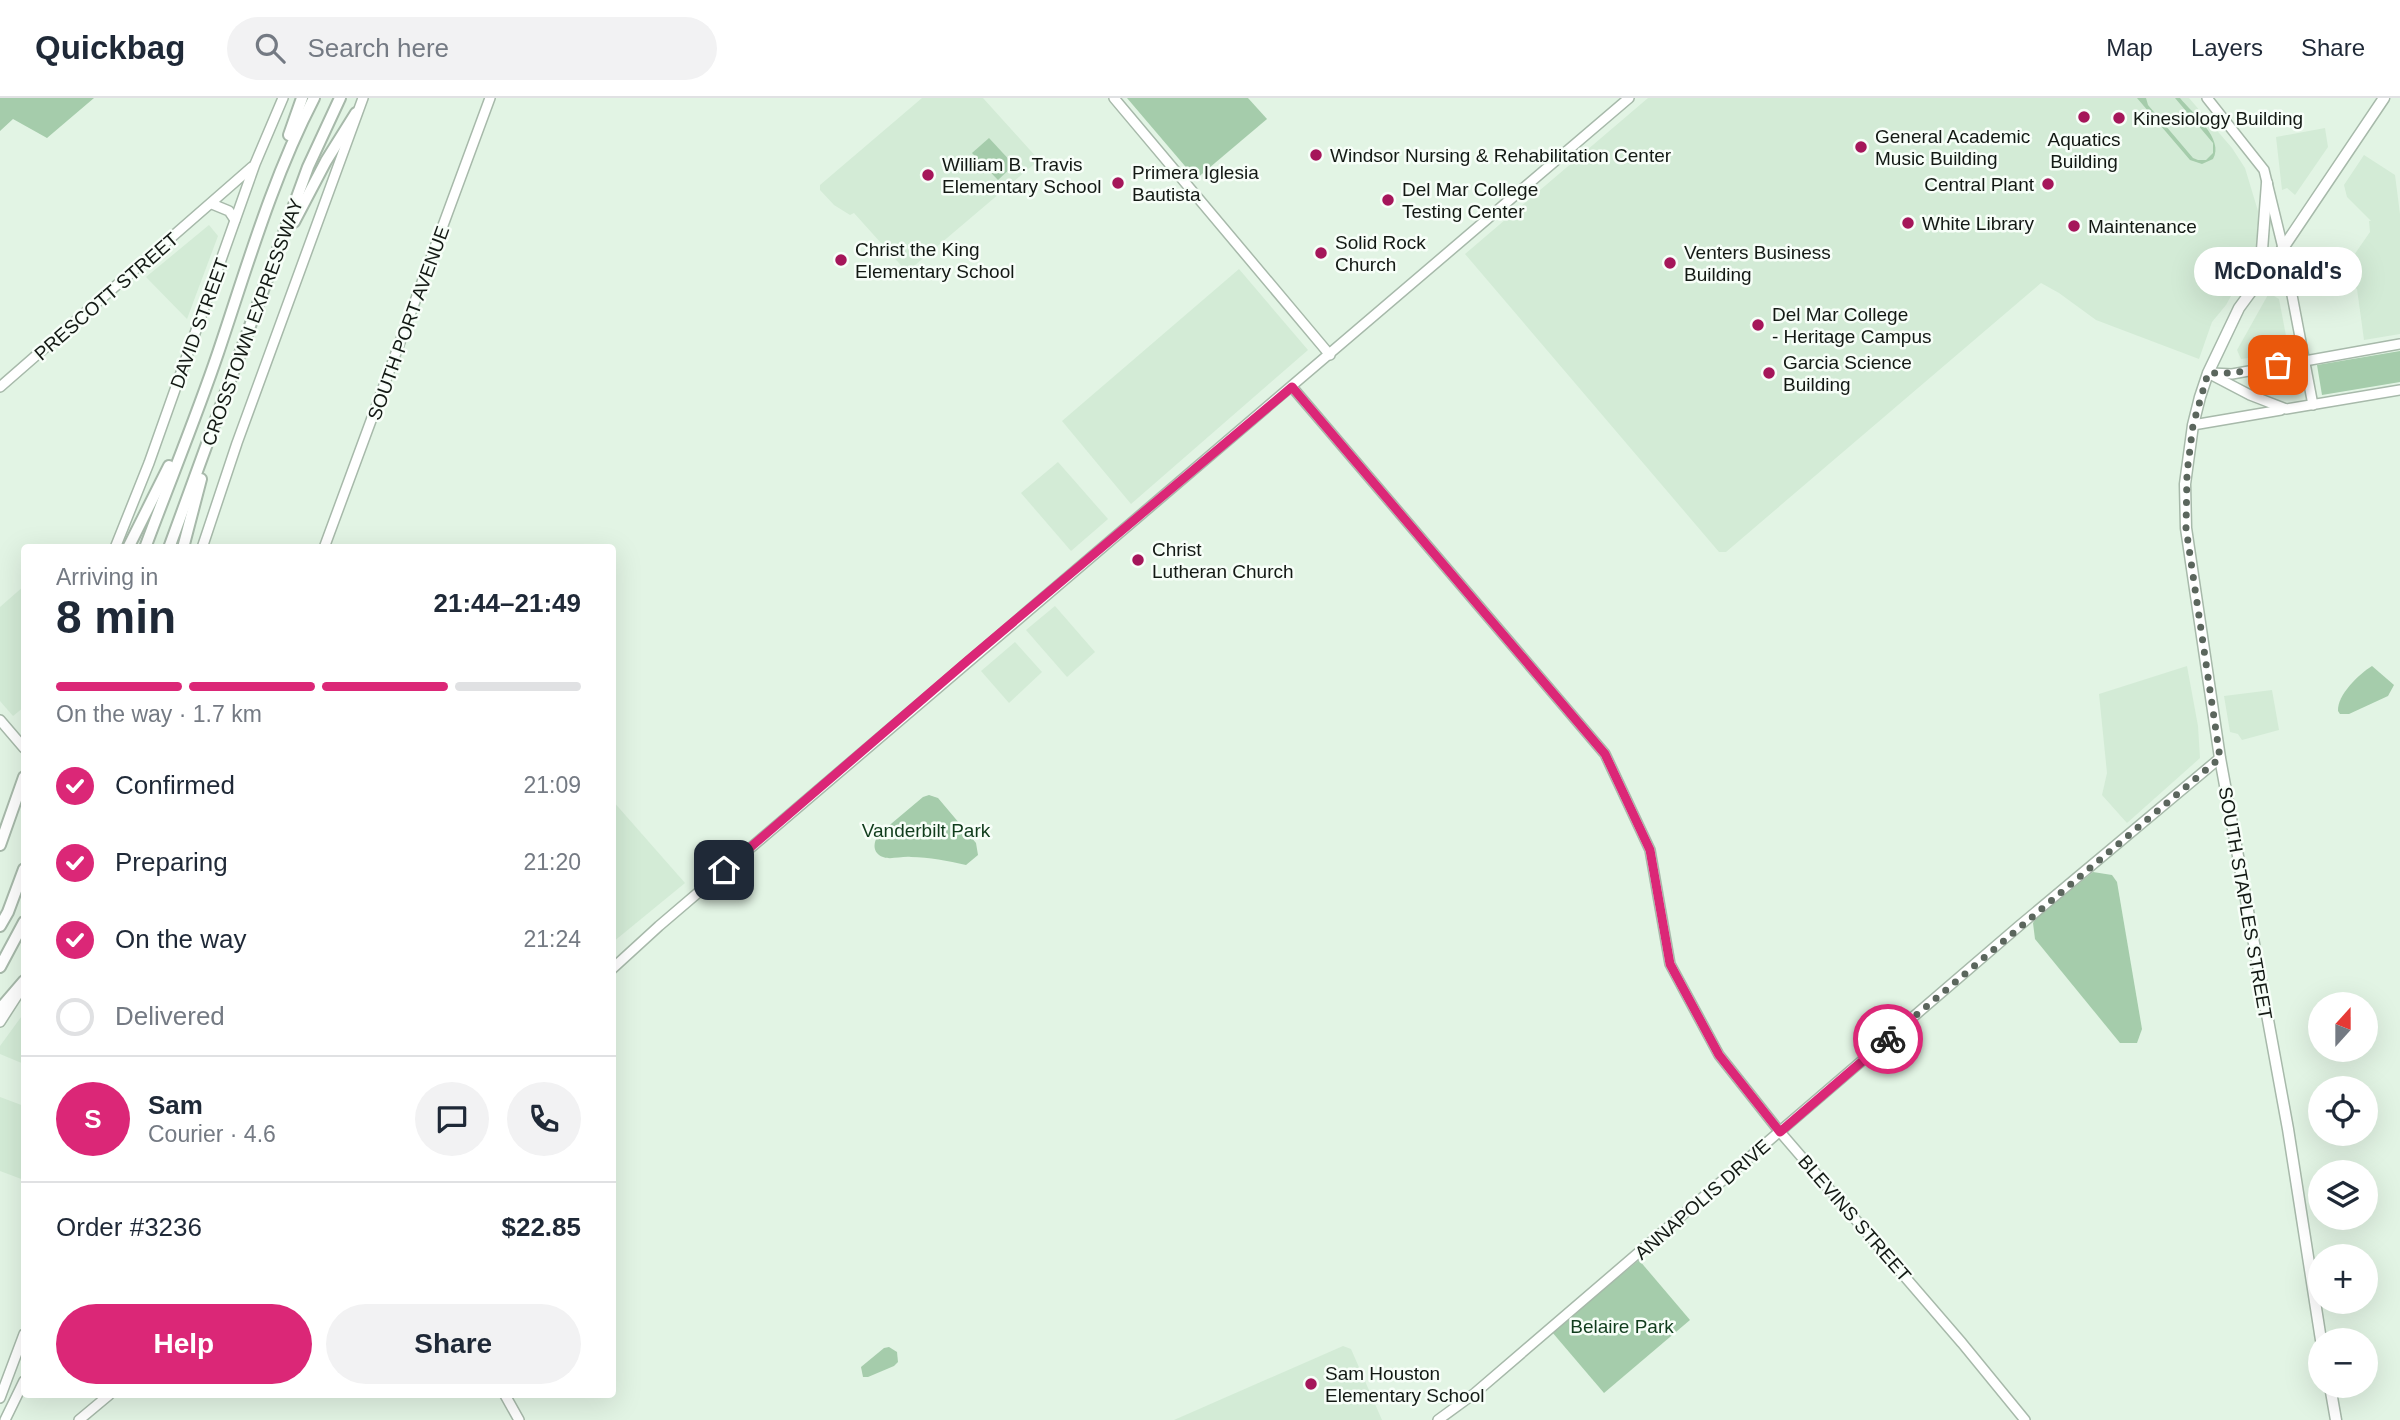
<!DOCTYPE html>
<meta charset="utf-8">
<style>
:root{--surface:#fff;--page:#f2f2f3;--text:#1f2937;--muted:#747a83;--line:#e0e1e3;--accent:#db2777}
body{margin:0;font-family:Helvetica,sans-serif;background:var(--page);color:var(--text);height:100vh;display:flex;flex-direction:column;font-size:26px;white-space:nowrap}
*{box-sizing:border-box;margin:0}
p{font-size:23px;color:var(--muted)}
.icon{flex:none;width:38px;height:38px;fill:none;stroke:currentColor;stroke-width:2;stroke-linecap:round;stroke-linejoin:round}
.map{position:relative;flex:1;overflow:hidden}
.drawer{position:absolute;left:21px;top:446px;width:595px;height:854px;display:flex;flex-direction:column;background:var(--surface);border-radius:7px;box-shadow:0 7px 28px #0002}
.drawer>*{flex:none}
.needle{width:46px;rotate:21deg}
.tools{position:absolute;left:2308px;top:894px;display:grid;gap:14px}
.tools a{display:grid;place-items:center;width:70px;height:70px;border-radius:50%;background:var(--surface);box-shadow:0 7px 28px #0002;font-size:35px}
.pin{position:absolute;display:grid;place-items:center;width:60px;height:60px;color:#fff;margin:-30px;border-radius:14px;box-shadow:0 4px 10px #0006}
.courier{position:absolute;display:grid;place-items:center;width:70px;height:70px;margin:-35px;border:5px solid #db2777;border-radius:50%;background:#fff;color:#222;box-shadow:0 2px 9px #0007}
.bubble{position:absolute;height:49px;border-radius:24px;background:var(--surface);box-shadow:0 7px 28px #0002;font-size:23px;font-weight:700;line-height:49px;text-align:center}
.headline em{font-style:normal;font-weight:700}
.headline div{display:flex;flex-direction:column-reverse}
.headline{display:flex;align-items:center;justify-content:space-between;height:119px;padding:0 35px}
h1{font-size:46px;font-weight:700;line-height:52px}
.bar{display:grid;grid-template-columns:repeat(4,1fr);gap:10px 7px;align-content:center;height:84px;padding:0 35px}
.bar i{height:9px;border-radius:5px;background:var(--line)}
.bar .on{background:var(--accent)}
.bar p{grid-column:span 4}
.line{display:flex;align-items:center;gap:18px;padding:0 35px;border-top:2px solid var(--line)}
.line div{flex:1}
.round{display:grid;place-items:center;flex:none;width:74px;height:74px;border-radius:37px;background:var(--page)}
ol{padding:0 35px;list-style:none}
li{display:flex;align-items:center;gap:21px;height:77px}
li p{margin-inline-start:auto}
li .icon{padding:7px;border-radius:50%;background:var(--accent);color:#fff;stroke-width:4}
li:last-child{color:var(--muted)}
li i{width:38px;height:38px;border:4px solid var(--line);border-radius:50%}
.button{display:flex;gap:14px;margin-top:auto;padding:14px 35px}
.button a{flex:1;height:80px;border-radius:42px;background:var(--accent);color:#fff;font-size:28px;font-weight:700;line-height:80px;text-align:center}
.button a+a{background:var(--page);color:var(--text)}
header{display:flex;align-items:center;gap:42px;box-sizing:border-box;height:98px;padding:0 35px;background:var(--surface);border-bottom:2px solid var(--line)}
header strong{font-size:33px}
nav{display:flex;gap:38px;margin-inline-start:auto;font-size:24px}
.search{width:490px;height:63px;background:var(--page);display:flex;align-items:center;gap:18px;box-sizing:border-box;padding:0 24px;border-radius:38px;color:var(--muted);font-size:26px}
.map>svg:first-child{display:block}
</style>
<header>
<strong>Quickbag</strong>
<div class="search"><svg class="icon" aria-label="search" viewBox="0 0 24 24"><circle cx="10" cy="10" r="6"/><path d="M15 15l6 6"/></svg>Search here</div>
<nav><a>Map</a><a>Layers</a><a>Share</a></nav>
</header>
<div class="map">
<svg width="2400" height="1322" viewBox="0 0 2400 1322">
<rect width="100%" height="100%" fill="#e2f4e4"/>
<!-- built -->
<g fill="#d3ebd6">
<path d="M922 0H983L1039 62 907 174 854 115 850 117 834 107 820 92V87Z"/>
<path d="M1648 0H2189L2232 50 2245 70 2258 113 2259 137 2256 154 2226 207 2212 224 2199 261 2096 222 2059 195 2041 185 1726 454H1719L1465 156Z"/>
<path d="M2325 30 2328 49 2295 97 2287 90 2282 92 2276 39Z"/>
<path d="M2364 57 2395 77 2400 116V236L2364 242 2357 191 2353 188 2350 163 2370 134 2369 123H2371L2347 99 2344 87Z"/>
<path d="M209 127 218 138 187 221 146 179Z"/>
<path d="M1239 171 1308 252 1131 406 1062 323Z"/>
<path d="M2269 195 2279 201 2287 243 2280 256 2241 261 2237 252Z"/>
<path d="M1058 364 1108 421 1071 453 1021 395Z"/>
<path d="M24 488V609L13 618 0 603V509Z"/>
<path d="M1055 508 1095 554 1067 579 1026 532Z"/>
<path d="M1015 544 1042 574 1009 605 981 573Z"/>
<path d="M2187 568 2198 628 2200 660 2127 725 2102 697 2107 675 2099 596Z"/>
<path d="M2272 592 2279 632 2242 642 2238 636 2230 634 2224 598Z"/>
<path d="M612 702 685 785 613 844H612Z"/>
<path d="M24 915V966L0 956V948Z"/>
<path d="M0 999 24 1008V1082L0 1073Z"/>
<path d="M1343 1248 1351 1251 1382 1322H1174Z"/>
</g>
<!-- green -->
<g fill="#a5ccab">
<path d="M0 0H94L47 40 13 21 0 33Z"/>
<path d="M1127 0H1248L1267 21 1196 81Z"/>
<path d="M2137 0H2146L2148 7 2193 60 2198 62H2206L2213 55V45L2175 0H2180C2192 15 2225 41 2213 61L2202 66 2190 62Z"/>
<path d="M989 40 1014 67 998 82 972 55Z"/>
<path d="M2400 253V284L2322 297 2317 267Z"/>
<path d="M2372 568 2394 587 2388 598 2349 616H2340L2338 613C2337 597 2359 576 2372 568Z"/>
<path d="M929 697 938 700 976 745 978 757 966 767C948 763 929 759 911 759 902 758 890 762 883 759 872 755 873 744 879 736L923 699Z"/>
<path d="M2093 774 2112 777 2117 784 2142 931 2137 945H2120L2035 841 2033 825 2037 819Z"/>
<path d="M1639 1162 1690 1222 1604 1295 1552 1234Z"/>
<path d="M889 1249 897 1254 898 1264 894 1268 868 1279H863L861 1269 884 1250Z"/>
</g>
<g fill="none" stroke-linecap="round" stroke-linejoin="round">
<!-- secondary casing -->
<g stroke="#a7b9aa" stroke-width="12">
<g id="secondary">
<path d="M1114 0 1330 257"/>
<path d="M2207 0 2264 72 2283 150 2313 307"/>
<path d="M212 106 229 113 235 122"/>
<path d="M2208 275 2250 297 2286 311 2400 292"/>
<path d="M2212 275 2232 276 2400 246"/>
<path d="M0 289 252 69"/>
<path d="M1292 289 1605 656 1650 752 1670 866 1719 957 1780 1034 1962 1245 2025 1322"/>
<path d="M2193 327 2281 312"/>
<path d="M115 450 149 365 255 66 283 0"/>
<path d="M202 450 237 345 363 0"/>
<path d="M324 450 490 0"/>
<path d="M0 622 24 650"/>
<path d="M612 871 659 828C981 550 1306 276 1629 0"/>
<path d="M0 924 20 893"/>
<path d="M505 1297 519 1322"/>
<path d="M0 1300 24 1236"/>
<path d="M5 1322 24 1283"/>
<path d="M79 1322 109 1297"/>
<path d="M1438 1322 1475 1295 2019 828 2220 660"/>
</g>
</g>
<!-- primary casing -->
<g stroke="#a7b9aa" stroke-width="13">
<g id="primary">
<path d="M2260 179 2267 85"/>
<path d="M2321 1242 2288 1031 2220 660 2186 430 2185 386 2193 327 2200 299 2208 275 2239 210 2283 150 2384 0"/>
<path d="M2330 1288 2336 1322"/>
</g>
</g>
<!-- highway casing -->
<g stroke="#a7b9aa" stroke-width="14">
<g id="highway">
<path d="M289 37 302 0"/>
<path d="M294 124 326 63 356 15"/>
<path d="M128 450 169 368"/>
<path d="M145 450C169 385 196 320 218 255 247 169 272 81 314 0"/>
<path d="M169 450 308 69 340 0"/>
<path d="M183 450 201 381"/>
<path d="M0 747 24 679"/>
<path d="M0 828 8 814 24 771"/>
<path d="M0 869 24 824"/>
<path d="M0 911 24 883"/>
</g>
</g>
<!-- secondary -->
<use href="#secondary" stroke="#fff" stroke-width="9"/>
<!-- primary -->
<use href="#primary" stroke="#fff" stroke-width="10"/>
<!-- highway -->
<use href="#highway" stroke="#fff" stroke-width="10"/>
</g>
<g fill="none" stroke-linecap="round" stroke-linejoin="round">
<!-- done -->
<path stroke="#5b665d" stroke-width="7" stroke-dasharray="0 12.6" d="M1888 941 2220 660 2186 430 2187 375 2193 327 2208 275H2232L2278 267"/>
<!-- route -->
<path stroke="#db2777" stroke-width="9" d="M724 772 967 563 1292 289 1605 656 1650 752 1670 866 1719 957 1780 1034 1888 941"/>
</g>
<!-- markers -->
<g fill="#a5165a" stroke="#f7fef8" stroke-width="2.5">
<circle cx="2084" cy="19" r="7"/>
<circle cx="2119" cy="20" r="7"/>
<circle cx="1861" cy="49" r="7"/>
<circle cx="1316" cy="57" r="7"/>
<circle cx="928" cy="77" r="7"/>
<circle cx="1118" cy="85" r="7"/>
<circle cx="2048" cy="86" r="7"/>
<circle cx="1388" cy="102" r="7"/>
<circle cx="1908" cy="125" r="7"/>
<circle cx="2074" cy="128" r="7"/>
<circle cx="1321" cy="155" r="7"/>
<circle cx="841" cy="162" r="7"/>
<circle cx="1670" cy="165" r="7"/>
<circle cx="1758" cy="227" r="7"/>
<circle cx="1769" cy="275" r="7"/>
<circle cx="1138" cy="462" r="7"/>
<circle cx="1311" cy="1286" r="7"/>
</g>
<g text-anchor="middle" stroke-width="5" stroke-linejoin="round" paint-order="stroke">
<!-- poi labels -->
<g font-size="19" fill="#131914" stroke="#f7fef8" text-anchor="start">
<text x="2133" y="27">Kinesiology Building</text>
<text x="1875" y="45">General Academic<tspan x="1875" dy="22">Music Building</tspan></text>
<text x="2084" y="48" text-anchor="middle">Aquatics<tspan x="2084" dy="22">Building</tspan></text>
<text x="1330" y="64">Windsor Nursing &amp; Rehabilitation Center</text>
<text x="942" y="73">William B. Travis<tspan x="942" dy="22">Elementary School</tspan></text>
<text x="1132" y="81">Primera Iglesia<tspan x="1132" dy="22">Bautista</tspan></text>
<text x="2034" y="93" text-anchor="end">Central Plant</text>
<text x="1402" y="98">Del Mar College<tspan x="1402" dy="22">Testing Center</tspan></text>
<text x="1922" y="132">White Library</text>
<text x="2088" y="135">Maintenance</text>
<text x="1335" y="151">Solid Rock<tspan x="1335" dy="22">Church</tspan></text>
<text x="855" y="158">Christ the King<tspan x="855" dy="22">Elementary School</tspan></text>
<text x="1684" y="161">Venters Business<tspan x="1684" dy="22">Building</tspan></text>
<text x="1772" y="223">Del Mar College<tspan x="1772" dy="22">- Heritage Campus</tspan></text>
<text x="1783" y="271">Garcia Science<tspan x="1783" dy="22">Building</tspan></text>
<text x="1152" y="458">Christ<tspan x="1152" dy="22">Lutheran Church</tspan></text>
<text x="1325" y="1282">Sam Houston<tspan x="1325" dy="22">Elementary School</tspan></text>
</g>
<!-- street labels -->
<g font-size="19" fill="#131914" stroke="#f7fef8">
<text transform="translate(106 198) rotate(-41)" y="7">PRESCOTT STREET</text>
<text transform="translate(252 224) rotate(-70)" y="7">CROSSTOWN EXPRESSWAY</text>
<text transform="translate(199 225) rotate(-70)" y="7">DAVID STREET</text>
<text transform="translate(408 225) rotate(-70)" y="7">SOUTH PORT AVENUE</text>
<text transform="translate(2246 805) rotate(80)" y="7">SOUTH STAPLES STREET</text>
<text transform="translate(1702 1101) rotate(-41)" y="7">ANNAPOLIS DRIVE</text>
<text transform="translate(1855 1120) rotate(49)" y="7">BLEVINS STREET</text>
</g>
<!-- park labels -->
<g font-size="19" fill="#103c1c" stroke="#f7fef8">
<text x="926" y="739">Vanderbilt Park</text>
<text x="1622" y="1235">Belaire Park</text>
</g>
</g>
</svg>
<div class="tools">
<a><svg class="needle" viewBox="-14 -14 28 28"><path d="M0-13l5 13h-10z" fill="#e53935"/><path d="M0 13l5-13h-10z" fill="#747a83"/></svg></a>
<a><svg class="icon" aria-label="locate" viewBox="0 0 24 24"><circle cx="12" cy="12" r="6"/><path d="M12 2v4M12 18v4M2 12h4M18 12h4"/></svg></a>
<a><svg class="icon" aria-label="layers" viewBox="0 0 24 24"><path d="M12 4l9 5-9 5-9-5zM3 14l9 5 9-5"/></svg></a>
<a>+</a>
<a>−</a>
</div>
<div class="pin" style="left:2278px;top:267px;background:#ea580c"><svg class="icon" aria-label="bag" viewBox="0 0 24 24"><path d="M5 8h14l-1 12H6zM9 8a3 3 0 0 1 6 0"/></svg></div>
<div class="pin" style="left:724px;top:772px;background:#1f2937"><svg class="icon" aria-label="home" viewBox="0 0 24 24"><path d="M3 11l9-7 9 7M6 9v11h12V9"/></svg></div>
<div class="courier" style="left:1888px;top:941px"><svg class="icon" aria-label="bike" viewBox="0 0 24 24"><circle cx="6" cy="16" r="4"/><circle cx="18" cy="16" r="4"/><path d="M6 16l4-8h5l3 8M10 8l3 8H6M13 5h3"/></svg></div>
<div class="bubble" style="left:2194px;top:149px;width:168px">McDonald's</div>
<section class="drawer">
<div class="headline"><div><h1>8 min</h1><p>Arriving in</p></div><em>21:44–21:49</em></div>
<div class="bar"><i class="on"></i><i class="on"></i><i class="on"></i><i></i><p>On the way · 1.7 km</p></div>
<ol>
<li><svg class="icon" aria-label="check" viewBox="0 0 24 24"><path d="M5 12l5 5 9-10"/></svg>Confirmed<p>21:09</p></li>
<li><svg class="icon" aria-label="check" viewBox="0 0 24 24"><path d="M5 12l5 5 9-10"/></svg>Preparing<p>21:20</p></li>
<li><svg class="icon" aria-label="check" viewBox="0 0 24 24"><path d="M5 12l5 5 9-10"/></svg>On the way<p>21:24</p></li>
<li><i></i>Delivered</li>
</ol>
<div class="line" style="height:126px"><b class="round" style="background:var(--accent);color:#fff">S</b><div><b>Sam</b><p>Courier · 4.6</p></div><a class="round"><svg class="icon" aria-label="chat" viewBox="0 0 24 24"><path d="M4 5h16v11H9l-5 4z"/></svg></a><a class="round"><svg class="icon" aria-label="phone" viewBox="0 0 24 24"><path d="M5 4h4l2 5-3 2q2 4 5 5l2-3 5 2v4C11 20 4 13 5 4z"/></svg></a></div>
<div class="line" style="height:91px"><div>Order #3236</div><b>$22.85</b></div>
<div class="button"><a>Help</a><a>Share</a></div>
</section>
</div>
